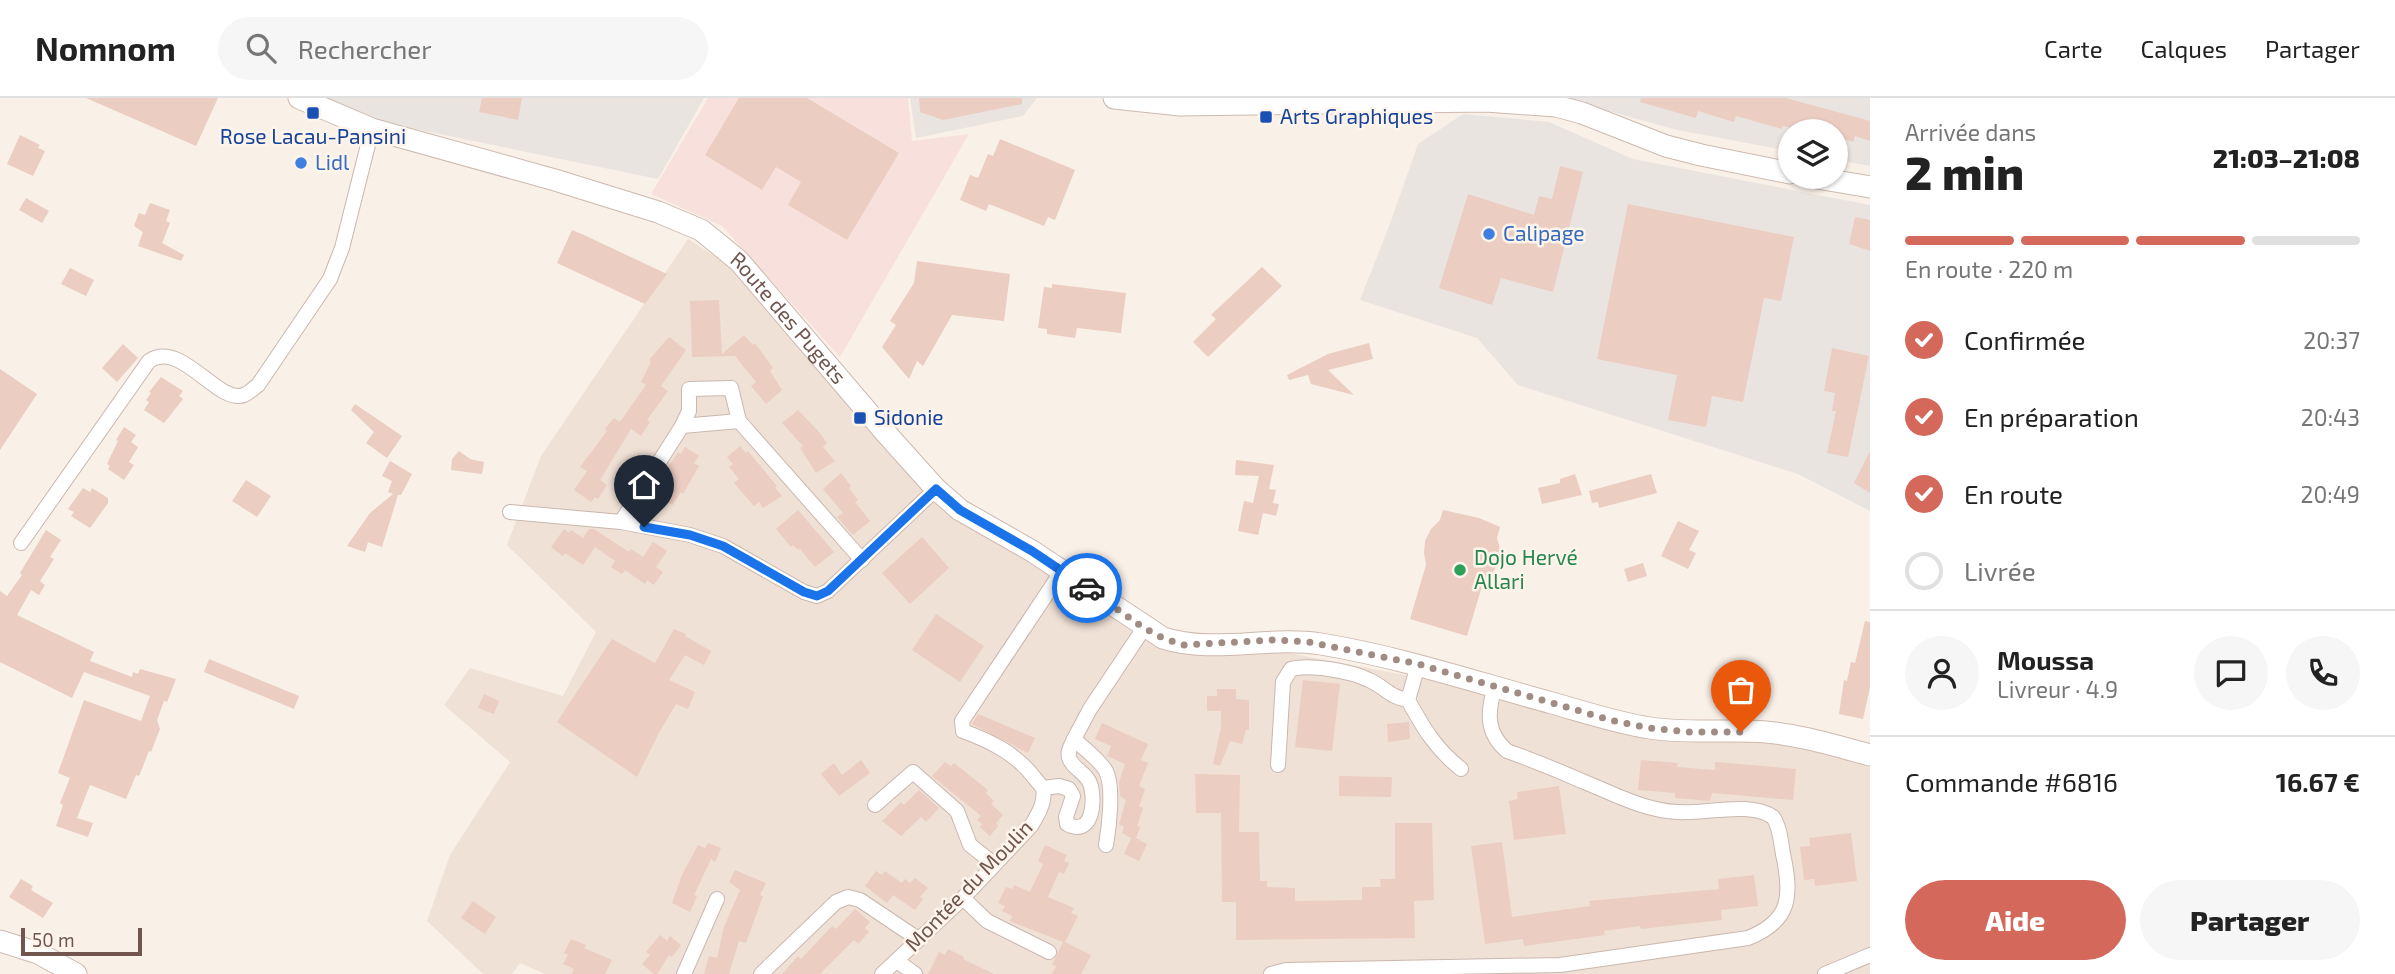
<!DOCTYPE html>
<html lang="fr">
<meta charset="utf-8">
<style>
:root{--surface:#fff;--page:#f6f6f6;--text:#222;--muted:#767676;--line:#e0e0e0;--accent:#d4685b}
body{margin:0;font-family:"Exo 2",sans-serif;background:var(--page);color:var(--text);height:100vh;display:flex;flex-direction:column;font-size:26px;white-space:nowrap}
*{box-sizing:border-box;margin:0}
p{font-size:23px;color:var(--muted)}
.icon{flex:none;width:38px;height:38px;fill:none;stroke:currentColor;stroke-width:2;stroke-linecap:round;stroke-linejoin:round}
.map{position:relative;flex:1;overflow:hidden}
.details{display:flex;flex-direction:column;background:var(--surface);width:525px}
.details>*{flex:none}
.tools{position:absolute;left:1778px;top:21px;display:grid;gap:14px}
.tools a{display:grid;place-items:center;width:70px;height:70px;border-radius:50%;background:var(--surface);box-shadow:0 2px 5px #0004;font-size:35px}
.scale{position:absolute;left:21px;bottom:18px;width:121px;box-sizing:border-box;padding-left:7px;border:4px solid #70564e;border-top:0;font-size:19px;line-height:24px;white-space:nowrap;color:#70564e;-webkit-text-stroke:5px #fdf4ec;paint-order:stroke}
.pin{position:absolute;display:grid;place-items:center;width:60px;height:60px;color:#fff;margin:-72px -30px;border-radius:50% 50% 50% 0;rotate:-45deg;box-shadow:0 0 7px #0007}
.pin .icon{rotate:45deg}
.courier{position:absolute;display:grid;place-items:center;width:70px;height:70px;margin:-35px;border:5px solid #1a73e8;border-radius:50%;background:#fff;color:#222;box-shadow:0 2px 9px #0007}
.headline em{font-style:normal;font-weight:800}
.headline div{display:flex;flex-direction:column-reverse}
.headline{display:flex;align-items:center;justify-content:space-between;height:119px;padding:0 35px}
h1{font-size:46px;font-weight:800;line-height:52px}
.bar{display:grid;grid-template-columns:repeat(4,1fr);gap:10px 7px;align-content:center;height:84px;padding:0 35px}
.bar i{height:9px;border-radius:5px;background:var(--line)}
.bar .on{background:var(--accent)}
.bar p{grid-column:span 4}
.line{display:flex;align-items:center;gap:18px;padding:0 35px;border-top:2px solid var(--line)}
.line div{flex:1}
.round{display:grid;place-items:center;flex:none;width:74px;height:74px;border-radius:37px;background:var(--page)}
ol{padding:0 35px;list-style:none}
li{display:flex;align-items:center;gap:21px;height:77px}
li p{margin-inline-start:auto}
li .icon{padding:7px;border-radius:50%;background:var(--accent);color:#fff;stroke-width:4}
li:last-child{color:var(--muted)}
li i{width:38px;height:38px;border:4px solid var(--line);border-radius:50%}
.primary-button{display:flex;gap:14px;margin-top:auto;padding:14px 35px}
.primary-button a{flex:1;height:80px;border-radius:42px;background:var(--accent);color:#fff;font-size:28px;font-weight:800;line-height:80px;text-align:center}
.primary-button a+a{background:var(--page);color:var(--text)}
header{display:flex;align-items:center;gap:42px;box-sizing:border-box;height:98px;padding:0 35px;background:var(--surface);border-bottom:2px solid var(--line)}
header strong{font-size:33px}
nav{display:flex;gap:38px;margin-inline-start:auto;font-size:24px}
.search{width:490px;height:63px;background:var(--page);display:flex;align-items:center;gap:18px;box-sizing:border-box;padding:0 24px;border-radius:38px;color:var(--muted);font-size:26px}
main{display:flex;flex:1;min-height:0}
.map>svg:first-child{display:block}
</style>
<header>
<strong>Nomnom</strong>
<div class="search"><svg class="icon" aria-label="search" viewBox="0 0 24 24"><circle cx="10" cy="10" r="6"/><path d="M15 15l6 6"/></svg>Rechercher</div>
<nav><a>Carte</a><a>Calques</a><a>Partager</a></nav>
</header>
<main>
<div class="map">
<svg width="1870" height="876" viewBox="0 0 1870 876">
<rect width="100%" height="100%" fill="#f9f0e7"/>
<!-- residential -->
<path fill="#f0e1d6" d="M688 141 730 168 901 364 1135 536 1208 557 1278 553 1759 644 1870 656V876H545L520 865 512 876H483L427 823 450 757 510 664 444 607 470 570 563 598 596 534 507 447 541 358Z"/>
<!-- commercial -->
<path fill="#f8e1dc" d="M708 0H908L912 43 969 36 840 259 722 128 651 96Z"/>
<!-- industrial -->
<g fill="#eae4e0">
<path d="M318 0H704L658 81 371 22Z"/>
<path d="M910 0H1037L1023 18 916 40Z"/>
<path d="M1561 0H1870V68L1836 62V33H1790V53L1677 32Z"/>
<path d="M1463 16 1549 24 1633 61 1870 107V413L1798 376 1518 287 1477 240 1360 202 1391 123 1418 46Z"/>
</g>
<!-- building -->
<g fill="#ebcdc2">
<path d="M86 0H218L196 48Z"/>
<path d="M482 0H522L518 22 479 14Z"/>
<path d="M739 0H807L899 55 847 142 788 107 801 84 776 69 762 92 705 57Z"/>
<path d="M919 0H1022V6L943 22 920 14Z"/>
<path d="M1641 0H1786L1870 23V43L1855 38 1853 44 1836 38V33H1805L1783 28 1782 31 1736 18 1734 24 1698 13 1696 20 1640 4Z"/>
<path d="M20 37 40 47 38 50 45 53 33 78 7 66Z"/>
<path d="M1000 41 1075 72 1055 122 1048 119 1044 128 989 106 986 113 960 102 970 77 978 80 988 56 993 58Z"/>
<path d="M1560 68 1583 74 1553 194 1501 180 1492 207 1439 190 1468 96 1534 117 1539 98 1552 101Z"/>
<path d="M26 100 49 113 42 125 19 112Z"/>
<path d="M150 105 170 112 166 123 170 125 162 145 184 157 181 163 138 148 143 134 134 128 139 115 145 117Z"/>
<path d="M1628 106 1794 139 1781 203 1764 200 1743 304 1712 298 1706 329 1668 322 1677 277 1597 261Z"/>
<path d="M1855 119 1870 122V153L1849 146Z"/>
<path d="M572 132 584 137 667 176 645 206 557 165Z"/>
<path d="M917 163 1010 176 1004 223 952 217 923 268 917 263 909 281 882 249 896 227 890 223 914 185Z"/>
<path d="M1262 169 1282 188 1208 259 1193 244 1216 221 1211 217Z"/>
<path d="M70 170 94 182 86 198 61 186Z"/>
<path d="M1052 186 1126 195 1121 235 1077 230 1075 240 1047 236V231L1038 230 1044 189 1052 190Z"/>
<path d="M719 202 722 256 744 237 753 247 755 245 773 270 770 273 782 292 766 306 751 288 756 284 735 258 692 259 690 203Z"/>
<path d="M669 239 686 252 661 288 668 293 647 322 650 324 641 338 631 331 600 382 607 387 598 401 595 399 591 404 574 392 587 373 580 369 607 333 605 331 614 320 620 324 646 287 641 284 651 264 649 262Z"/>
<path d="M1369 245 1373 261 1328 272 1354 297 1311 286 1308 277 1289 282 1287 277 1328 256Z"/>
<path d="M123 246 138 260 117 284 102 270Z"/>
<path d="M1832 250 1869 258 1848 359 1827 355 1836 313H1832L1835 295 1824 293Z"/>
<path d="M0 271 37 296 0 352Z"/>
<path d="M161 279 183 293 179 298 183 301 164 325 144 312 149 304 146 302 151 295 149 294Z"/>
<path d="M355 306 402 338 387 360 366 345 374 334 351 312Z"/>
<path d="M798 312 819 334 827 345 823 349 835 363 816 375 800 350 803 348 782 325Z"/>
<path d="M124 329 136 337 131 344 138 349 129 364 134 367 124 382 108 371 110 368 107 366 118 343 116 342Z"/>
<path d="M740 348 746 355 748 353 777 388 775 390 782 398 763 410 759 404 754 408 734 385 739 381 729 369 733 366 727 359Z"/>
<path d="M685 349 699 358 694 365 699 368 683 396 681 394 672 407 667 403 662 411 649 402 654 395 652 393 678 354 681 356Z"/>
<path d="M459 353 470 361 484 364 482 376 451 372 452 361Z"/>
<path d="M1870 353V395L1854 385Z"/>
<path d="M1236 362 1274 367 1269 391 1276 392 1273 405 1279 406 1276 418 1263 415 1258 437 1238 433 1244 403 1253 405 1259 378 1235 377Z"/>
<path d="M390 363 412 376 401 397H398L382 449 368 444 365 454 347 448 370 415 393 396 388 394 392 383 382 378Z"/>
<path d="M841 375 851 388 849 390 858 402 855 404 870 423 853 437 837 419 843 415 823 391Z"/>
<path d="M1575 376 1582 397 1542 406 1538 390 1560 385V381Z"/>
<path d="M1651 376 1657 395 1599 410 1598 404 1592 405 1589 393Z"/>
<path d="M246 382 271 398 257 419 232 403Z"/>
<path d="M83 390 90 394 92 390 108 400V405L90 430 71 418 74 414 68 411Z"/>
<path d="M798 412 834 454 815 469 800 451 798 452 793 447 791 449 776 431Z"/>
<path d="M1443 412 1479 420 1500 429 1497 440 1500 451 1498 465 1492 476 1483 485 1467 538 1410 521 1426 467 1424 455 1425 443 1431 431 1440 422Z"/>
<path d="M1678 423 1699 433 1689 452 1696 455 1688 471 1661 458Z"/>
<path d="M564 431 569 435 571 432 583 440 589 431H594L629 454 631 451 643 459 653 444 667 453 656 469 663 474 654 487 647 482 645 486 625 472 622 476 611 469 615 463 595 449 583 467 565 455 563 458 551 449Z"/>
<path d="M46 432 61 442 50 459 54 461 40 483 45 487 39 497 31 492 17 517 94 554 90 563 132 579 133 574 138 576 140 571 176 581 167 604 164 603 157 622 160 631 151 654 149 653 139 678 136 677 126 701 90 687 77 720 93 725 88 739 56 728 63 707 60 705 70 680 58 675 84 602 141 623 150 598 84 574 72 600 0 564V493L7 498 22 477 20 475Z"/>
<path d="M922 439 949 470 910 506 882 475Z"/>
<path d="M1643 465 1647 478 1628 484 1624 471Z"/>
<path d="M936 516 984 548 960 584 912 552Z"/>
<path d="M1865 523 1870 524V589L1863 621 1839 616 1844 582 1847 583 1851 564 1855 565Z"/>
<path d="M674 531 686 536 685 538 711 553 704 567 685 557 669 582 695 594 688 611 676 606 660 633 637 679 557 624 612 541 655 565Z"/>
<path d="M209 561 299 598 294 611 204 574Z"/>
<path d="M1303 582 1340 586 1332 653 1295 649Z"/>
<path d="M1217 591H1236V601L1249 602V632H1246L1242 646 1230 643 1220 668 1213 666 1221 629V613H1207V598H1217Z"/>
<path d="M484 596 499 603 494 616 478 610Z"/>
<path d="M978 616 1035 640 1028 655 972 626Z"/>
<path d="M1409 624 1410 641 1388 644 1387 626Z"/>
<path d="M1102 625 1148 646 1141 662 1148 665 1139 688 1145 691 1139 708 1143 710 1137 728 1140 729 1136 740 1147 746 1139 763 1124 756 1131 740 1122 735 1124 729 1119 726 1126 702 1120 698 1119 684 1125 666 1107 658 1111 648 1095 641Z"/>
<path d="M861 662 870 675 839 698 821 676 834 665 842 677Z"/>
<path d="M1641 662 1678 665 1677 669 1715 672V664L1796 671 1793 702 1712 695 1710 703 1675 700V695L1638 692Z"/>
<path d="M945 664 951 668 954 665 988 692 986 695 994 703 991 706 1003 717 996 725 998 728 990 738 980 729 982 726 977 722 981 718 932 678Z"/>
<path d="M1195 676 1240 677 1239 734H1259L1260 783H1267V789L1295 790V803L1362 802V789H1381L1380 781H1395V725H1432L1434 802 1414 803 1415 840 1236 842V804H1222L1221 715H1196Z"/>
<path d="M1339 678 1392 679 1391 699 1339 698Z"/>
<path d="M1559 688 1566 736 1514 742 1509 703 1518 701 1517 694Z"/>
<path d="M919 692 939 710 926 724 921 719 901 738 882 723 901 704 904 707Z"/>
<path d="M1851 735 1857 783 1815 788 1814 781 1804 782 1800 749 1810 748 1809 740Z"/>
<path d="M1502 744 1512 819 1590 808 1589 803 1719 791 1718 781 1754 777 1758 808 1721 812 1722 822 1641 831 1640 828 1604 833 1605 837 1524 848 1523 841 1485 846 1471 748Z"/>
<path d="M708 745 721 750 715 764 711 761 694 797 697 798 690 814 672 805 682 777 698 747 705 750Z"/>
<path d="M1045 747 1067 757 1064 763 1069 765 1064 776 1059 774 1048 799 1074 810 1071 815 1078 818 1065 844 1091 857 1081 876H1052L1056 868 1052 867 1063 844 1010 823 1012 818 1002 813 1005 808 998 805 1006 789 1012 791 1014 787 1030 794 1043 766 1038 763Z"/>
<path d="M735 772 766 785 760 797 763 798 746 845 739 843 729 876H704L709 858 717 860 724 829 740 792 729 784Z"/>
<path d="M876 773 882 777 885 773 902 785 905 781 910 785 915 780 928 790 920 799 923 801 915 812 893 797 887 805 865 788Z"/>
<path d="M21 781 33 788 31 792 53 805 43 820 9 799Z"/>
<path d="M473 803 496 819 485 836 461 820Z"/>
<path d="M855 811 870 824 865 830 869 834 858 846 854 842 820 876H782L798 858 801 861 832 828 836 831Z"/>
<path d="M660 837 667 843 670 838 681 847 672 859 669 857 657 876H654L642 866 650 857 646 854Z"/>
<path d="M571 841 586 847 584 850 612 862 605 876H572L574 871 563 866 568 857 564 855Z"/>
<path d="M948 851 964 859 963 861 994 876H928L939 854 945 857Z"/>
</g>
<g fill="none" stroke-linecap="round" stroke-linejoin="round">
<!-- street casing -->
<g stroke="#cab7ae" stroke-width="16">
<g id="street">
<path d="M682 328 689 313V291L731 290 739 323"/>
<path d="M510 414 621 424 690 437 723 448 804 494 817 498 828 493 936 391"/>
<path d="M621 424 682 328 739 323 862 462"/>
<path d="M21 445 149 263C181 241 218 307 244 297 249 295 254 290 258 287L330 181 342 150 372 31"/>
<path d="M1418 567 1408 602C1424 631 1435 650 1461 671"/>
<path d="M1278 667 1283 584 1291 571C1310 566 1351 573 1369 582 1385 589 1389 599 1408 602"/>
<path d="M1043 690 1059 688 1069 691 1073 698 1066 719 1067 726C1092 739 1095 706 1091 688 1088 676 1075 672 1070 662 1066 655 1071 648 1074 641"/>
<path d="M875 707 913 674 957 713 970 747 994 766"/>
<path d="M1106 747C1109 730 1114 689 1106 673 1099 661 1084 651 1074 641L1090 611 1144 530"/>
<path d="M963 800 987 823 1049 854"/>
<path d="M897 863 915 876"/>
<path d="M684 876 717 801"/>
<path d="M761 876 836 804 848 799 860 802 918 841"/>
<path d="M882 876 963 800 1031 728C1037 718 1046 704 1043 691 1041 687 1036 682 1033 678 1015 655 990 643 963 633L962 623 1062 473"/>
<path d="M1271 876 1286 872 1560 867 1748 840C1791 823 1792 798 1783 756 1781 744 1780 729 1773 719 1749 703 1707 716 1678 714 1645 713 1612 695 1582 683 1557 672 1532 662 1507 653 1486 635 1487 614 1495 589"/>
<path d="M1825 876 1870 857"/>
</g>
</g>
<!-- secondary casing -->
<g stroke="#ceb9af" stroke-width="23">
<g id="secondary">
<path id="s1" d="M299 0 372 31 555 82 658 114 701 132 739 163 884 333 936 391 960 412 1032 453 1163 540C1213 556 1268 538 1321 546 1400 559 1475 584 1552 605 1584 614 1617 625 1650 630 1689 636 1728 631 1766 634 1801 637 1836 648 1870 657"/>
<path d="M1114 0 1180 7 1486 3 1556 8 1582 15 1666 48 1701 57 1790 75"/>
<path d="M1811 79 1870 89"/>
<path d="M0 843 38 855 76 876"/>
</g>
</g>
<!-- street -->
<use href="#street" stroke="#fff" stroke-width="14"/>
<!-- secondary -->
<use href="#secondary" stroke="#fff" stroke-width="21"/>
</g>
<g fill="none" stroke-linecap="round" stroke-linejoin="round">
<!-- done -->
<path stroke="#a08c84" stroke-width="7" stroke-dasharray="0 12.6" d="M1087 490 1144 530 1163 540 1183 547 1274 542 1309 544 1418 566 1614 623 1650 630 1688 634H1741"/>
<!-- route -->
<path stroke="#1a73e8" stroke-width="9" d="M644 429 690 437 723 448 804 494 817 498 828 493 936 391 960 412 1032 453 1087 490"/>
</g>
<!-- markers -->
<g fill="#1a4fb4" stroke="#fdf4ec" stroke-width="2.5">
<rect x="306" y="8" width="14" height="14" rx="3.5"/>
<rect x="1259" y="12" width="14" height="14" rx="3.5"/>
<rect x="853" y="313" width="14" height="14" rx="3.5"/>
</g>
<g fill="#3f7fe0" stroke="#fdf4ec" stroke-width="2.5">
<circle cx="301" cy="65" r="7"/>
<circle cx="1489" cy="136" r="7"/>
</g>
<circle fill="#2e9e5b" stroke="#fdf4ec" stroke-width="2.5" cx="1460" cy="472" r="7"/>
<g text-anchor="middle" stroke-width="5" stroke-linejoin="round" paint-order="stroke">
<!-- transit labels -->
<g font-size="21" fill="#164399" stroke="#fdf4ec" text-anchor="start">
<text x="1280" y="26">Arts Graphiques</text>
<text x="313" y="46" text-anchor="middle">Rose Lacau-Pansini</text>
<text x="874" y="327">Sidonie</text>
</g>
<!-- shop labels -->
<g font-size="21" fill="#366cbe" stroke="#fdf4ec" text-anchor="start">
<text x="315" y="72">Lidl</text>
<text x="1503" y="143">Calipage</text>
</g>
<!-- street labels -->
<g font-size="21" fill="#70564e" stroke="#fdf4ec">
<text dy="7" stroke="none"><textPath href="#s1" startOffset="548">Route des Pugets</textPath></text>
<text transform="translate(969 788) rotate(-46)" y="7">Montée du Moulin</text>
</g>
<!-- leisure labels -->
<g font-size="21" fill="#27864d" stroke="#fdf4ec" text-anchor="start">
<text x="1474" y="467">Dojo Hervé<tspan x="1474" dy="24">Allari</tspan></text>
</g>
</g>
</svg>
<div class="tools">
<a><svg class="icon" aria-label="layers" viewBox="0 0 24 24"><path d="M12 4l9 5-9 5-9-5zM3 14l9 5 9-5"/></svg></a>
</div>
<div class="scale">50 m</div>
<div class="pin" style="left:1741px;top:634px;background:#ea580c"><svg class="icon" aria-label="bag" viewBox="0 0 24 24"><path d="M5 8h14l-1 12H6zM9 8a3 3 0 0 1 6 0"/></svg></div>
<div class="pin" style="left:644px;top:429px;background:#1f2937"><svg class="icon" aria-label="home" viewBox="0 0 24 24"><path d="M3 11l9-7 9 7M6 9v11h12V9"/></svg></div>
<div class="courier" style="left:1087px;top:490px"><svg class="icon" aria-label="car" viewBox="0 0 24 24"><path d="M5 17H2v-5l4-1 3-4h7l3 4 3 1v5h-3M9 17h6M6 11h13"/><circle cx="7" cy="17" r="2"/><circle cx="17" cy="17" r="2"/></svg></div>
</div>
<section class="details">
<div class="headline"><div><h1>2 min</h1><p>Arrivée dans</p></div><em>21:03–21:08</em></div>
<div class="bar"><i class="on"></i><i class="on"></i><i class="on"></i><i></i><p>En route · 220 m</p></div>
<ol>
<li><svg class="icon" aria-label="check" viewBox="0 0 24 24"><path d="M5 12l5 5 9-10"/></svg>Confirmée<p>20:37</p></li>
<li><svg class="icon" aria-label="check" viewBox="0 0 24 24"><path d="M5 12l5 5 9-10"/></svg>En préparation<p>20:43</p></li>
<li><svg class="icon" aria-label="check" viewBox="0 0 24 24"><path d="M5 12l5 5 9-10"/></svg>En route<p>20:49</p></li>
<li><i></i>Livrée</li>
</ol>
<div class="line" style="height:126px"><a class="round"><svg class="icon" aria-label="person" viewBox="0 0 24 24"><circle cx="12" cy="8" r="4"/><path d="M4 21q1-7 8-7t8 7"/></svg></a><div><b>Moussa</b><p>Livreur · 4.9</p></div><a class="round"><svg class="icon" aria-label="chat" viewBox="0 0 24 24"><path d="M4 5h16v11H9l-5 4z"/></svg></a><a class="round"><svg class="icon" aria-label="phone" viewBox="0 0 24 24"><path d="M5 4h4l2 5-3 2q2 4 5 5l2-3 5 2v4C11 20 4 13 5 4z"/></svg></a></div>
<div class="line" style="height:91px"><div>Commande #6816</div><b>16.67 €</b></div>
<div class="primary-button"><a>Aide</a><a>Partager</a></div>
</section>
</main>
